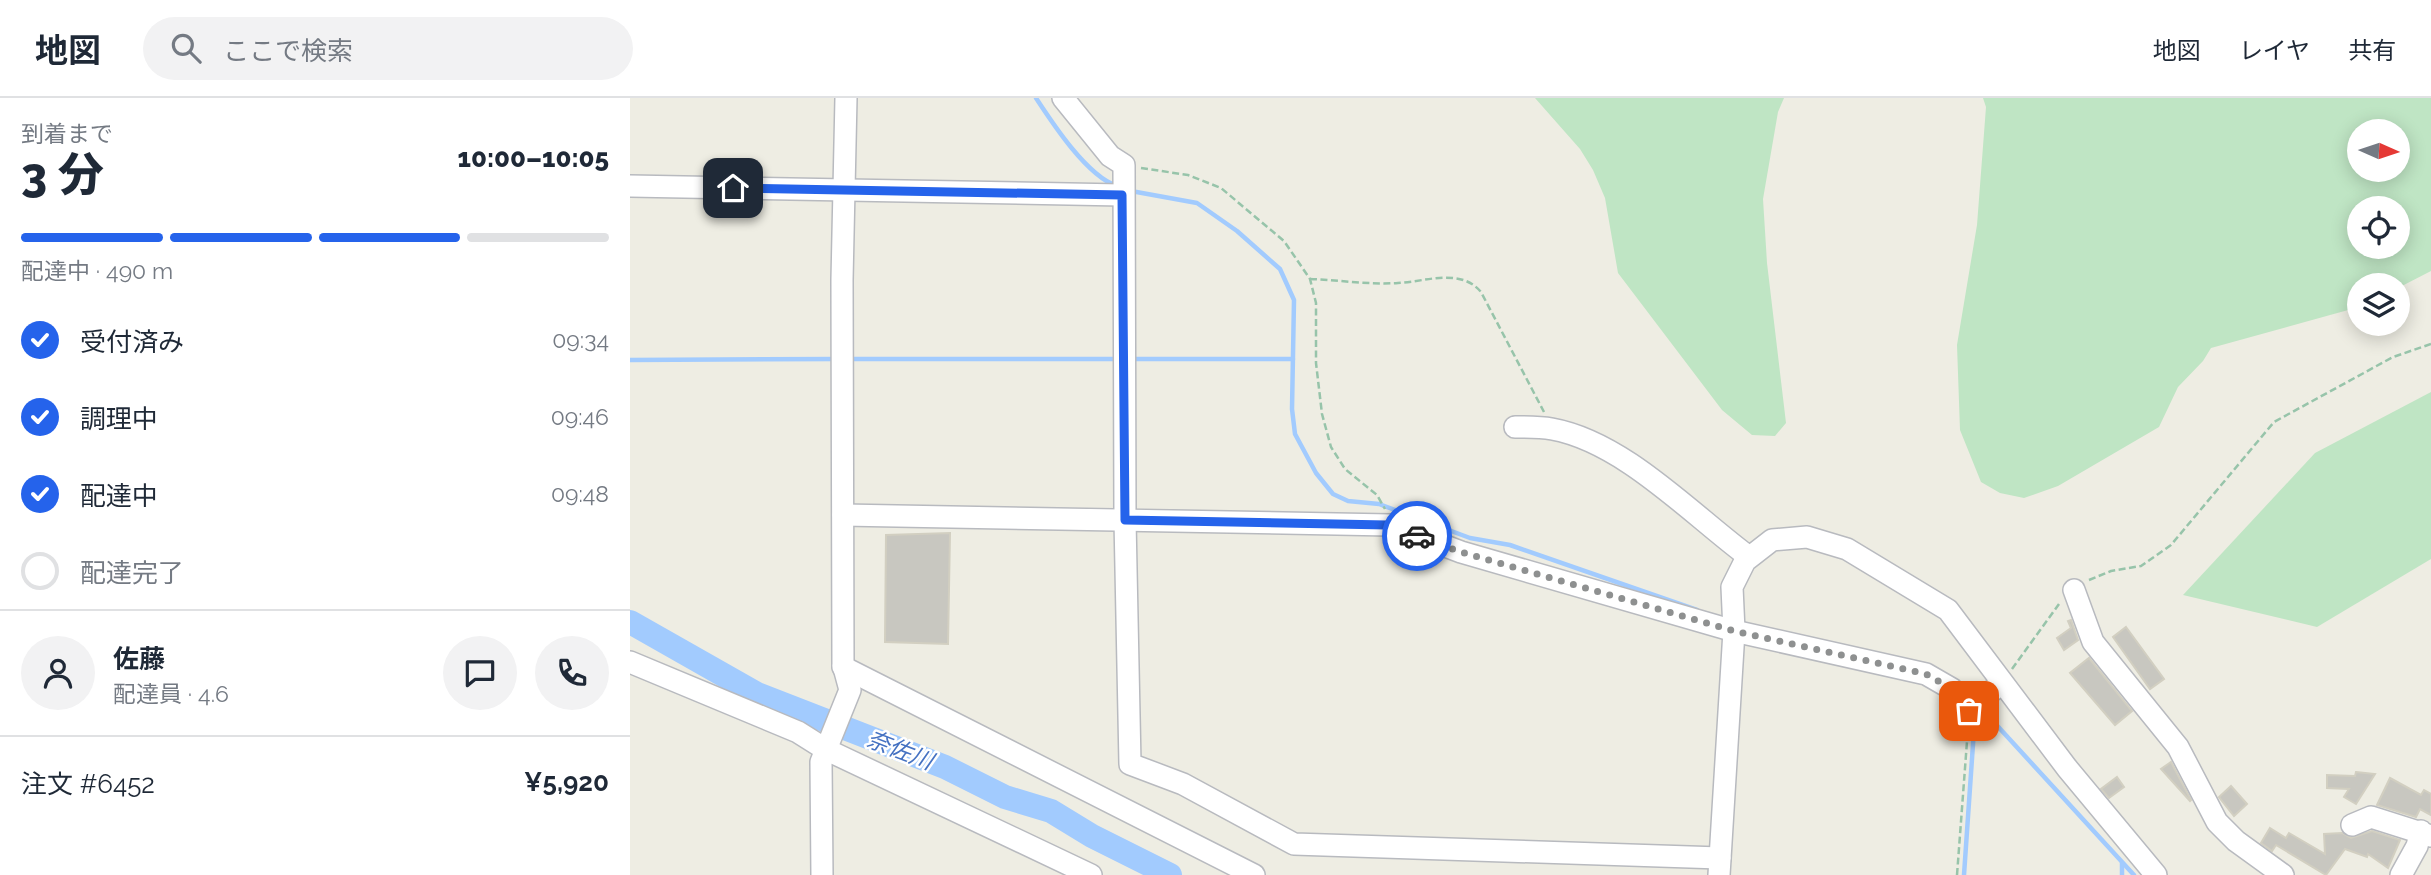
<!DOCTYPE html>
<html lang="ja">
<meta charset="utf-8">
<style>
:root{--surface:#fff;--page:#f2f2f3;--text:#1f2937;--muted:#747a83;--line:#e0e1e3;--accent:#2563eb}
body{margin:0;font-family:Raleway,"Noto Sans JP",sans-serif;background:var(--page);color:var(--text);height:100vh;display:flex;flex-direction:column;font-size:26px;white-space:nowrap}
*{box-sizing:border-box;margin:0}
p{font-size:23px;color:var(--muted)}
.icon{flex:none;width:38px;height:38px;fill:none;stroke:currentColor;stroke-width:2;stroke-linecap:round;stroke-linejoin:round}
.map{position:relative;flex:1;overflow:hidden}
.details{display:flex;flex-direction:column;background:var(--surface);width:630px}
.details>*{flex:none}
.needle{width:46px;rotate:93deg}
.controls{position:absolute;left:1717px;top:21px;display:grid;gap:14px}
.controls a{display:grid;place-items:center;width:63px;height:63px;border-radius:50%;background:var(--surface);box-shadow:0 4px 18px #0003;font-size:35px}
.pin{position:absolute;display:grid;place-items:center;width:60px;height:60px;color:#fff;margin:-30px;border-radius:14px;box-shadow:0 4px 10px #0006}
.courier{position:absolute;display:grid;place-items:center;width:70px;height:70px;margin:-35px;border:5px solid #2563eb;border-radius:50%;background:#fff;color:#222;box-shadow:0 2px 9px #0007}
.head em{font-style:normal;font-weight:800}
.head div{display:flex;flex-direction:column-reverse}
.head{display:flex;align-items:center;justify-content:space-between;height:119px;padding:0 21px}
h1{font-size:46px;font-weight:800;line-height:52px}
.bar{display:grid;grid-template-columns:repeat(4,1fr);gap:10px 7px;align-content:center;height:84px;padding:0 21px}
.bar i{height:9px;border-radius:5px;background:var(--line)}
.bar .on{background:var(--accent)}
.bar p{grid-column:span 4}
.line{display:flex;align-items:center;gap:18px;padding:0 21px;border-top:2px solid var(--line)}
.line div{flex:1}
.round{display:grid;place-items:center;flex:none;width:74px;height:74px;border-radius:37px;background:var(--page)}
ol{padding:0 21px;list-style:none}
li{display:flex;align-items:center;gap:21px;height:77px}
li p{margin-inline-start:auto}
li .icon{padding:7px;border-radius:50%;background:var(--accent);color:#fff;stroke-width:4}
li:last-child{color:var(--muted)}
li i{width:38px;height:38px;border:4px solid var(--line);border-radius:50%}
header{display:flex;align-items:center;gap:42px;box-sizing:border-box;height:98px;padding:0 35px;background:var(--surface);border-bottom:2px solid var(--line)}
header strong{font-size:33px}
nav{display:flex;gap:38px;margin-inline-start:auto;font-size:24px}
.search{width:490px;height:63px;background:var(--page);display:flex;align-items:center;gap:18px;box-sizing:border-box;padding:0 24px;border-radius:38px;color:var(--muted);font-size:26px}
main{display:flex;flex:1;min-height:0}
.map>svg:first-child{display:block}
</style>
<header>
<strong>地図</strong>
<div class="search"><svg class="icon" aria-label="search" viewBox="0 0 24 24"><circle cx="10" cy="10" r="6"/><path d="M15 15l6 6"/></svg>ここで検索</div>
<nav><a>地図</a><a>レイヤ</a><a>共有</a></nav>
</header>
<main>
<section class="details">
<div class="head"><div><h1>3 分</h1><p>到着まで</p></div><em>10:00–10:05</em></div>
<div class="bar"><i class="on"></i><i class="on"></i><i class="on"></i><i></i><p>配達中 · 490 m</p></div>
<ol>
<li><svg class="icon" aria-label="check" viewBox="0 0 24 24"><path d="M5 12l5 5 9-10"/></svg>受付済み<p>09:34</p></li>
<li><svg class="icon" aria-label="check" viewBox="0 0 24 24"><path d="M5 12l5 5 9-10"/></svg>調理中<p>09:46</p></li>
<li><svg class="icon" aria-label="check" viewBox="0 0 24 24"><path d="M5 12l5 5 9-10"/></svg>配達中<p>09:48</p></li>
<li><i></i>配達完了</li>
</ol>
<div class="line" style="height:126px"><a class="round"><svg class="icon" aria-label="person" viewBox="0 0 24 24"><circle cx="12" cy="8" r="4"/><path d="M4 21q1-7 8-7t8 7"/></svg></a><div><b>佐藤</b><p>配達員 · 4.6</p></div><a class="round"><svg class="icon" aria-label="chat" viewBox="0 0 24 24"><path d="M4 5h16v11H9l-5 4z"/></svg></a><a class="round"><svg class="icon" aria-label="phone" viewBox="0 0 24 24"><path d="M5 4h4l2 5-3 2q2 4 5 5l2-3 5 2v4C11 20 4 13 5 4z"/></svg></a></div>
<div class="line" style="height:91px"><div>注文 #6452</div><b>¥5,920</b></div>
</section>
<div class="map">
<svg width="1801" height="777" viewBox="0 0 1801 777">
<rect width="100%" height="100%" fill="#eeede3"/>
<!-- green -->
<g fill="#bfe5c4" fill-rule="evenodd">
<path d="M905 0H1154L1148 14 1133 101 1137 165 1156 325 1145 338 1122 337 1092 312 988 175 975 100 963 72 950 51Z"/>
<path d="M1353 0H1801V173L1768 190V187H1729V209L1581 250 1573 263 1548 289 1529 329 1428 388 1394 400 1370 395 1351 384 1330 332 1327 247 1347 127 1356 9ZM1768 33V72H1729V33ZM1768 110V149H1729V110Z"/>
<path d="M1801 294V461L1687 529 1553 497 1685 355Z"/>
</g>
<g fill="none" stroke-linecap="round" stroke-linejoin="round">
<!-- stream -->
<g stroke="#a2cbfe" stroke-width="4.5">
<path d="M406 0C423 26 457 78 487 88"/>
<path d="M501 93 567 105 607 133 650 171 664 202 662 311 665 336 686 375 703 396 718 403 749 406 840 440 880 447 1067 512"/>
<path d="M220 261H488"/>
<path d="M500 261H663"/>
<path d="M0 262 208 261"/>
<path d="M1351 610 1504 777"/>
<path d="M1334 777 1345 617"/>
<path d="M1492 777V765"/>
</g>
<!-- river -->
<path stroke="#a2cbfe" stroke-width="24" d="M0 524 127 596 315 669 375 699 421 713 462 738 540 777"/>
</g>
<!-- building -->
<g fill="#c8c7c0" stroke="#d2cfc1" stroke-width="2">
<path d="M320 435 318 546 255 544 256 437Z"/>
<path d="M1441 522 1448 542 1434 552 1427 540 1441 530 1438 523Z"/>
<path d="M1496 529 1534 581 1520 591 1483 539Z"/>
<path d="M1459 560 1502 613 1485 627 1440 575Z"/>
<path d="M1541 664 1561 702 1560 703 1531 671Z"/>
<path d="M1726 674 1745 676 1726 706 1714 699 1719 691 1697 690V677L1725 678Z"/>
<path d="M1487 679 1494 689 1479 700 1471 691Z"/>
<path d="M1760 680 1791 697 1794 692 1801 696V717L1790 711 1786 719 1747 707Z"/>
<path d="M1601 688 1617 706 1604 718 1589 699Z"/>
<path d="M1640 730 1656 740 1659 735 1695 756 1694 736 1712 735 1721 740 1742 733 1770 742 1758 770 1738 756 1737 759 1715 751 1696 777 1646 747 1642 753 1631 745Z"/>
</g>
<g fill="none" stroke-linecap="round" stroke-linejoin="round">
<!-- minor casing -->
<g stroke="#b8babf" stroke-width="24">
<g id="minor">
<path d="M433 0 480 58 494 67 495 422 500 666 553 686 664 746 1090 760"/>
<path d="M0 88 492 97"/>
<path d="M885 329C897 329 910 329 922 331 994 344 1062 417 1119 459"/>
<path d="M213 417 760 427 831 454 1104 533 1296 576 1322 591 1339 613 1371 585"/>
<path d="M1444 492 1463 544 1548 649 1587 724 1606 743 1653 777"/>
<path d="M0 564 168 634 195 651 461 777"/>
<path d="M213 569 624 777"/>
<path d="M1722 727 1741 719 1801 738"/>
<path d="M192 777 191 664 220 592 213 566 212 182 216 0"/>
<path d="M1089 777 1104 533 1102 489 1115 463 1142 442 1177 439 1217 451 1318 512 1437 670 1526 777"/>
<path d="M1771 777 1787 748 1791 733"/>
</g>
</g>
<!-- path -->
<g stroke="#97c4aa" stroke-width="2.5" stroke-dasharray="7 3.5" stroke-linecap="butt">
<path d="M511 70 558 77 591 90 654 143 680 181 686 205V265L692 316 701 349 715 371 747 397 755 411"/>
<path d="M680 181C709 182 739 187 768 185 795 184 830 169 851 194L914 314"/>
<path d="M1459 482 1481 473 1511 468 1541 447 1644 324 1763 259 1801 246"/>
<path d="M1382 571 1429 506"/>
<path d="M1327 777 1338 630"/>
</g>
<!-- minor -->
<use href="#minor" stroke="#fff" stroke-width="21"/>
</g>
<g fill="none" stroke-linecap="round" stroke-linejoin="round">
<!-- done -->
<path stroke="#8e9090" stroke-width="7" stroke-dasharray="0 12.6" d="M787 438 831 454 1104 533 1296 576 1322 591 1339 613"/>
<!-- route -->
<path stroke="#2563eb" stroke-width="9" d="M103 90 492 97 495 422 757 427 787 438"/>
</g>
<g text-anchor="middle" stroke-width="5" stroke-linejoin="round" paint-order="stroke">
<!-- water labels -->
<g font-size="23" font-style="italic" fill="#4572c2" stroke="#fff">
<text transform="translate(270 652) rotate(21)" y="8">奈佐川</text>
</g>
</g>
</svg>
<div class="controls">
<a><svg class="needle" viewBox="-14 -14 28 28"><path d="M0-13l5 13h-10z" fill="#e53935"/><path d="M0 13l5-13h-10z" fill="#747a83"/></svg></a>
<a><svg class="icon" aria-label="locate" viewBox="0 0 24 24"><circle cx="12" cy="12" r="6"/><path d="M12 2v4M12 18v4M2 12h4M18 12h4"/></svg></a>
<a><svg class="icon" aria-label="layers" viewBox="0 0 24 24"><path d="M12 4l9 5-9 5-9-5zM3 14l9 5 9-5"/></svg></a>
</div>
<div class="pin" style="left:1339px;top:613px;background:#ea580c"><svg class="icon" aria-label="bag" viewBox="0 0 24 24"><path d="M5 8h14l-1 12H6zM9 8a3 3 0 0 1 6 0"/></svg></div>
<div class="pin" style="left:103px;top:90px;background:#1f2937"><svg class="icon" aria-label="home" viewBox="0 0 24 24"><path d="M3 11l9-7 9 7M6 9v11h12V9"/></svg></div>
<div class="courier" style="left:787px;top:438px"><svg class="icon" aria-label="car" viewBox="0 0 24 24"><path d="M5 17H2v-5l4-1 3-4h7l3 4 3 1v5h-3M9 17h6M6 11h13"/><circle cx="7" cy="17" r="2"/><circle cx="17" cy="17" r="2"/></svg></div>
</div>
</main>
